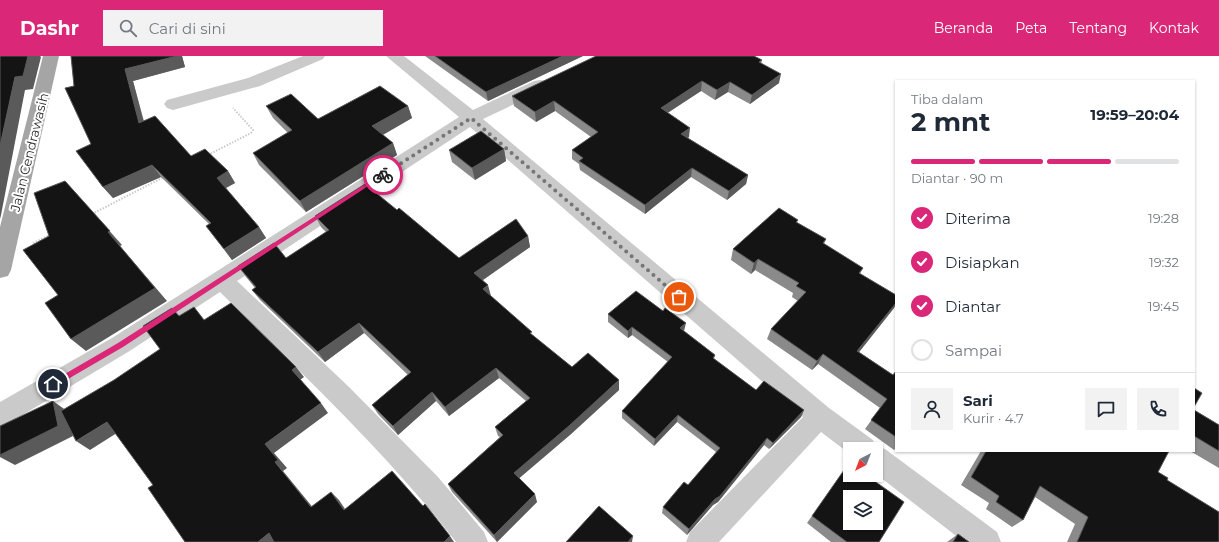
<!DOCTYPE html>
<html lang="id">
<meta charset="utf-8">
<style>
:root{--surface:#fff;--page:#f2f2f3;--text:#1f2937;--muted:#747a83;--line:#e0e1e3;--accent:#db2777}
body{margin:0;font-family:Montserrat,sans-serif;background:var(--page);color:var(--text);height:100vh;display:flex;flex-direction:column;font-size:15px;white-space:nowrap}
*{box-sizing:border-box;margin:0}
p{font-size:13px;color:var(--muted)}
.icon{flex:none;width:22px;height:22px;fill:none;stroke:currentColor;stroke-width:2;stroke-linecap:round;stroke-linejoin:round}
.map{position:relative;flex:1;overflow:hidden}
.drawer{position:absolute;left:895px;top:24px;width:300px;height:372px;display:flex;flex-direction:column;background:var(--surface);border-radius:0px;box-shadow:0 1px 3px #0004}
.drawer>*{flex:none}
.needle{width:26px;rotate:222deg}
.tools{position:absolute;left:843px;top:386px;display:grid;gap:8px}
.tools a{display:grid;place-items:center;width:40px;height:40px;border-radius:0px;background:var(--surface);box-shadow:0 1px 3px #0004;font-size:20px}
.pin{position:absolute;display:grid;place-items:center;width:34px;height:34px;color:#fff;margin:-17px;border:2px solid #fff;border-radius:50%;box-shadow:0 1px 4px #0007}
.courier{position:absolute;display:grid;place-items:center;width:40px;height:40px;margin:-20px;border:3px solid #db2777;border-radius:50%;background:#fff;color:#222;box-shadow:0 1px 5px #0007}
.head em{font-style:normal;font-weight:700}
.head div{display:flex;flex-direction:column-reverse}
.head{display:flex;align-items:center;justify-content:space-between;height:68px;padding:0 16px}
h1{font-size:26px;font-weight:700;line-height:30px}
.bar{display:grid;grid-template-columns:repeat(4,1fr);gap:6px 4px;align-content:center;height:48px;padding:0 16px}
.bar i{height:5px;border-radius:3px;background:var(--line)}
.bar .selected{background:var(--accent)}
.bar p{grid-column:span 4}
.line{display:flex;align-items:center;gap:10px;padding:0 16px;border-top:1px solid var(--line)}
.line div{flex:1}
.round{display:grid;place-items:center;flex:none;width:42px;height:42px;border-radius:0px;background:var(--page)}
ol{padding:0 16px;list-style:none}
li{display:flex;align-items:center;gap:12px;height:44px}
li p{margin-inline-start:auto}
li .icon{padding:4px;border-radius:50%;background:var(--accent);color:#fff;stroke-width:4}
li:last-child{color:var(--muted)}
li i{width:22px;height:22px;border:2px solid var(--line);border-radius:50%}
header{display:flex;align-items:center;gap:24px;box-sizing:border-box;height:56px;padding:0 20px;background:var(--accent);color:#fff}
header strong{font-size:19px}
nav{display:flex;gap:22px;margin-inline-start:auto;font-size:14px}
.search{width:280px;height:36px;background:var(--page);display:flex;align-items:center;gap:10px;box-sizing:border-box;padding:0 14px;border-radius:0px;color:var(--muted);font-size:15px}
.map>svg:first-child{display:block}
</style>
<header>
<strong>Dashr</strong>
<div class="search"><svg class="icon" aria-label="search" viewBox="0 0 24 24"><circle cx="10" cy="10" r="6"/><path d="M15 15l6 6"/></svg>Cari di sini</div>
<nav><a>Beranda</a><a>Peta</a><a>Tentang</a><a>Kontak</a></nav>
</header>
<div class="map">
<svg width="1219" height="486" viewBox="0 0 1219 486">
<rect width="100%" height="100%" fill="#fff"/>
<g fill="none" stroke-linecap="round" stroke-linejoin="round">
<!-- path -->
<g stroke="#cacaca" stroke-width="2" stroke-dasharray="1.5 1.5" stroke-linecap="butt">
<path d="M208 99 251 77 253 74 233 52"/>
<path d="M92 158 164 121"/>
<path d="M33 187 52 178"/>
</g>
<!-- minor -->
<g fill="#cacaca" fill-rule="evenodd">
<path d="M303 0H325L323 3 260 30 173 54 167 52 164 48 167 44 248 22Z"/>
<path d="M386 0H404L473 54 534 25 540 24 546 25 548 29 546 33 483 63 829 352 873 384 875 390 885 393 997 476 1001 486H964L876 418V393H850V398L821 376 719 486H686L690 476 803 361 470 71 237 225 349 331 438 421 484 476 488 486H456C386 396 301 317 220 236L128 296 9 367 0 370V346L112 282 459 61Z"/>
</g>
<!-- major -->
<path fill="#a5a5a5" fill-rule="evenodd" d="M43 0H59L11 214 8 220 0 222V171Z"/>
</g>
<!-- wall -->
<g fill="#8a8a8a">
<path d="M71 0H182L185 11 133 25 144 65 191 100 228 115 235 127 226 132 259 171 266 182 232 204 206 170 209 168 161 121 113 142 103 131 74 30Z"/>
<path d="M425 0H583L488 45Z"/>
<path d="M762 4 761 8 779 27 750 48 728 36 715 44 701 35 667 57 689 81 688 82 748 119 746 128 727 144 691 121 645 158 580 114 579 108 572 103V94L591 81 555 55 536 66 514 50 512 40Z"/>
<path d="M266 50 318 63 408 50 412 62 383 79 393 87 397 99 306 156 259 109 253 97 288 77 273 62Z"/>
<path d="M504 93 506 105 475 124 452 106 449 94Z"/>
<path d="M397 154 459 202 528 180 530 191 483 224 491 240 532 279 572 311 619 334 571 378 519 422 537 446 497 486 452 436 448 428 500 381 498 380 495 371 526 345 499 322 449 360 436 345 398 379 378 358 372 349 408 319 364 277 325 306 260 244 252 234 255 232 246 221 238 210 286 202 326 176 321 171 315 160Z"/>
<path d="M798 164 797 167 826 183 824 188 863 212 860 218 894 252 859 296 893 319 896 315V392L894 394 865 373 880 352 818 308 812 314 767 283 771 273 798 245 792 241 793 237 755 214 751 218 731 204 733 193Z"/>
<path d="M608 258 684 275 715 299 714 303 756 334 804 354 801 361 769 393 764 389 718 446 713 449 687 479 662 457 663 451 688 429 716 396 677 366 654 390 622 362V355L668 306 632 279 628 282 608 266Z"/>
<path d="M1194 354 1219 369V412L1190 395H1194Z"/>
<path d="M981 395H1169L1158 416 1167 424 1219 486H1067L1075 468 1035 441 1023 464 1012 471 986 453 989 447 961 429Z"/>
<path d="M849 407 879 486H831L807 467Z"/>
<path d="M958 478 969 486H947Z"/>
</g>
<!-- shaded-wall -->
<g fill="#5a5a5a">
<path d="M28 0H40L41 1 33 33 25 34 1 159 0 163V90L15 21Z"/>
<path d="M177 0H182L185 11 133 25 147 79 139 67 125 13Z"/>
<path d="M563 0H583L488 45 486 36Z"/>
<path d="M781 18 779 27 750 48 752 39Z"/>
<path d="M702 25 701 35 660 62 661 52Z"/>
<path d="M730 26 728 36 715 44 717 34Z"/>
<path d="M554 45 555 55 536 66 535 56Z"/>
<path d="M408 50 412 62 377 82 372 70Z"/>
<path d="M690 72 689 81 680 87 681 78Z"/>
<path d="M393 87 397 99 306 156 300 145Z"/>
<path d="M504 93 506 105 475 124 472 112Z"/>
<path d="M152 109 161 121 113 142 103 131Z"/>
<path d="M692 112 691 121 645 158V149Z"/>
<path d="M228 115 235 127 224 133 217 122Z"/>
<path d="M748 119 746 128 727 144 729 135Z"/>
<path d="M65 125 122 189 120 190 167 245 86 295 71 283Z"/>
<path d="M259 171 266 182 232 204 224 193Z"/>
<path d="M528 180 530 191 477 228 474 217Z"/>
<path d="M758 203 755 214 751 218 754 207Z"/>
<path d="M488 229 491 240 483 233Z"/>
<path d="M896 247V249L894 252 852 305 857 295Z"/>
<path d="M359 267 364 277 325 306 318 296Z"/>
<path d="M686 267 684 275 679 280 680 272Z"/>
<path d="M632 271V279L628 282V275Z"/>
<path d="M823 298 818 308 812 314 817 305Z"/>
<path d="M296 311 304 321 300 324 292 314Z"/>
<path d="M496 312 499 322 449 360 445 351Z"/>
<path d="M619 324V334L571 378 516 425 514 417Z"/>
<path d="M432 336 436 345 398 379 393 370Z"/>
<path d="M53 345 67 355 73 380 15 409 0 401V399Z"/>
<path d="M321 347 328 357 274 397 287 412 283 415 319 459 311 451 275 406 265 388Z"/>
<path d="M804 354 801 361 769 393 773 387Z"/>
<path d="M678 359 677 366 654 390 655 383Z"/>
<path d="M107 366 120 375 90 394 76 385Z"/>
<path d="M767 382 764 389 718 446 713 449 687 479 689 473Z"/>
<path d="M331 436 339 444 351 462 344 454Z"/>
<path d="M535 438 537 446 497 486 494 479Z"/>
<path d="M269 477 276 486H258Z"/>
<path d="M450 480 454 486H444Z"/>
<path d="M633 480 632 486H628Z"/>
</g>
<!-- building -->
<g fill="#141414" stroke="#5a5a5a" fill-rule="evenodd">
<path d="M0 0H28L23 20 15 21 0 90Z"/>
<path d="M71 0H177L125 13 139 67 155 60 191 100 205 93 228 115 217 122 259 171 224 193 206 170 211 167 152 109 103 131 76 95 91 88 65 32 74 30Z"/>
<path d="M435 0H563L486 36Z"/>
<path d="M596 0H754L762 4 759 6 781 18 752 39 730 26 717 34 702 25 661 52 690 72 681 78 748 119 729 135 692 112 645 149 579 105 583 102 572 94 598 76 554 45 535 56 512 40Z"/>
<path d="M380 30 408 50 372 70 393 87 300 145 253 97 292 74 266 50 291 38 318 63Z"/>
<path d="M481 75 504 93 472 112 449 94Z"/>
<path d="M65 125 110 175 108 176 155 232 71 283 45 247 58 239 23 194 49 180 34 137Z"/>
<path d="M365 128 397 154 399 152 459 202 516 163 528 180 474 217 488 229 483 233 532 276 530 277 572 311 588 297 619 324 570 369 514 417 535 438 494 479 448 428 503 379 495 371 530 342 496 312 445 351 432 336 393 370 372 349 411 316 359 267 318 296 252 234 256 231 238 210 274 187 286 202 329 174 315 160Z"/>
<path d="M779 152 798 164 796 166 826 183 823 187 863 212 859 217 896 239V247L857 295 893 319 896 315V381L871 364 887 343 823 298 817 305 771 273 806 236 796 230 799 227 758 203 754 207 733 193Z"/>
<path d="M636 235 663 255 665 252 686 267 680 272 715 299 713 302 756 334 764 325 804 354 773 387 767 382 720 440 715 443 689 473 663 451 684 426 688 429 720 392 678 359 655 383 622 355 672 301 632 271 628 275 608 258Z"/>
<path d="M231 247 296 311 292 314 321 347 265 388 278 404 275 406 311 451 331 436 344 454 392 415 423 450 425 448 450 480 444 486H274L269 477 258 486H185L148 432 153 429 107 366 76 385 61 355 114 324 160 293 143 270 172 252 179 260 194 251 204 264Z"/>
<path d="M1194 332 1202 337 1194 351Z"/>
<path d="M53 345 58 370 0 399V370Z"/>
<path d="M1194 354 1219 369V395L1194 380Z"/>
<path d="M986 395H1169L1158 416 1168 422 1167 424 1219 456V486H1077L1088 461 1040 430 1023 464 996 446 999 440 971 421Z"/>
<path d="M849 407 850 408V419H866L904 446 879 486H847L812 460ZM850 441H876V467H850Z"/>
<path d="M599 450 633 480 628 486H566Z"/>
<path d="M958 478 969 486H953Z"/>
</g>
<!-- route -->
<path fill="#db2777" d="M381 118 385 119 123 291 56 330H51V326L118 287Z"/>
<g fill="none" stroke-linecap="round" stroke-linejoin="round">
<!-- done -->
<path stroke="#767676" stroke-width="4" stroke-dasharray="0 7.2" d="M383 119 471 62 679 241"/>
</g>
<g text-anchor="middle" stroke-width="4" stroke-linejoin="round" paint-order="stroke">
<!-- street labels -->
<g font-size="13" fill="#2d2d2d" stroke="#fff">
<text transform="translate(29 96) rotate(-76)" y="5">Jalan Cendrawasih</text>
</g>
</g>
</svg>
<div class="tools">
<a><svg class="needle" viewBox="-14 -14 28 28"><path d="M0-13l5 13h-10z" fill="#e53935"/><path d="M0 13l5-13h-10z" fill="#747a83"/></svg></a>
<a><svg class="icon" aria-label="layers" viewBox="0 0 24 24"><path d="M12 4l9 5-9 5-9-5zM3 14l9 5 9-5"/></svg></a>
</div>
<div class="pin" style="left:679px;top:241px;background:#ea580c"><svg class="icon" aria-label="bag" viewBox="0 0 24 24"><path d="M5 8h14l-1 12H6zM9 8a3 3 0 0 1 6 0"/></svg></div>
<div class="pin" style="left:53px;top:328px;background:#1f2937"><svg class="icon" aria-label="home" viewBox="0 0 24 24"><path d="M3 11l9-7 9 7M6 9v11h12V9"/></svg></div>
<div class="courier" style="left:383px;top:119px"><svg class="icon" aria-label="bike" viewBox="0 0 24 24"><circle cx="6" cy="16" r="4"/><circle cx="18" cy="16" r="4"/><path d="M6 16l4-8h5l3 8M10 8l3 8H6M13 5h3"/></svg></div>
<section class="drawer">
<div class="head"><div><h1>2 mnt</h1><p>Tiba dalam</p></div><em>19:59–20:04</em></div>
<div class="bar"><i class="selected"></i><i class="selected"></i><i class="selected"></i><i></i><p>Diantar · 90 m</p></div>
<ol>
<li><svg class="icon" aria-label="check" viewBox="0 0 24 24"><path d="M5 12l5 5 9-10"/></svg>Diterima<p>19:28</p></li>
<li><svg class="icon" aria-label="check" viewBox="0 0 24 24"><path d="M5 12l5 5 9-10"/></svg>Disiapkan<p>19:32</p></li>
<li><svg class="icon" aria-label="check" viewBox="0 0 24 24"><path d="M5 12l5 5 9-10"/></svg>Diantar<p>19:45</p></li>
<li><i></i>Sampai</li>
</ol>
<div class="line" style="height:72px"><a class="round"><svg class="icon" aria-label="person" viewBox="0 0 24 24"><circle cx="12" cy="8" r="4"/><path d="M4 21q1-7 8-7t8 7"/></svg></a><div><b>Sari</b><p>Kurir · 4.7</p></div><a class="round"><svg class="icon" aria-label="chat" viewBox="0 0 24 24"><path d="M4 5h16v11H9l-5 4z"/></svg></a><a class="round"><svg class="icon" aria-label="phone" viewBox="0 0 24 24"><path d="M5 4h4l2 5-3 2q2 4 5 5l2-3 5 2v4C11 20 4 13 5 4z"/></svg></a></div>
</section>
</div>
